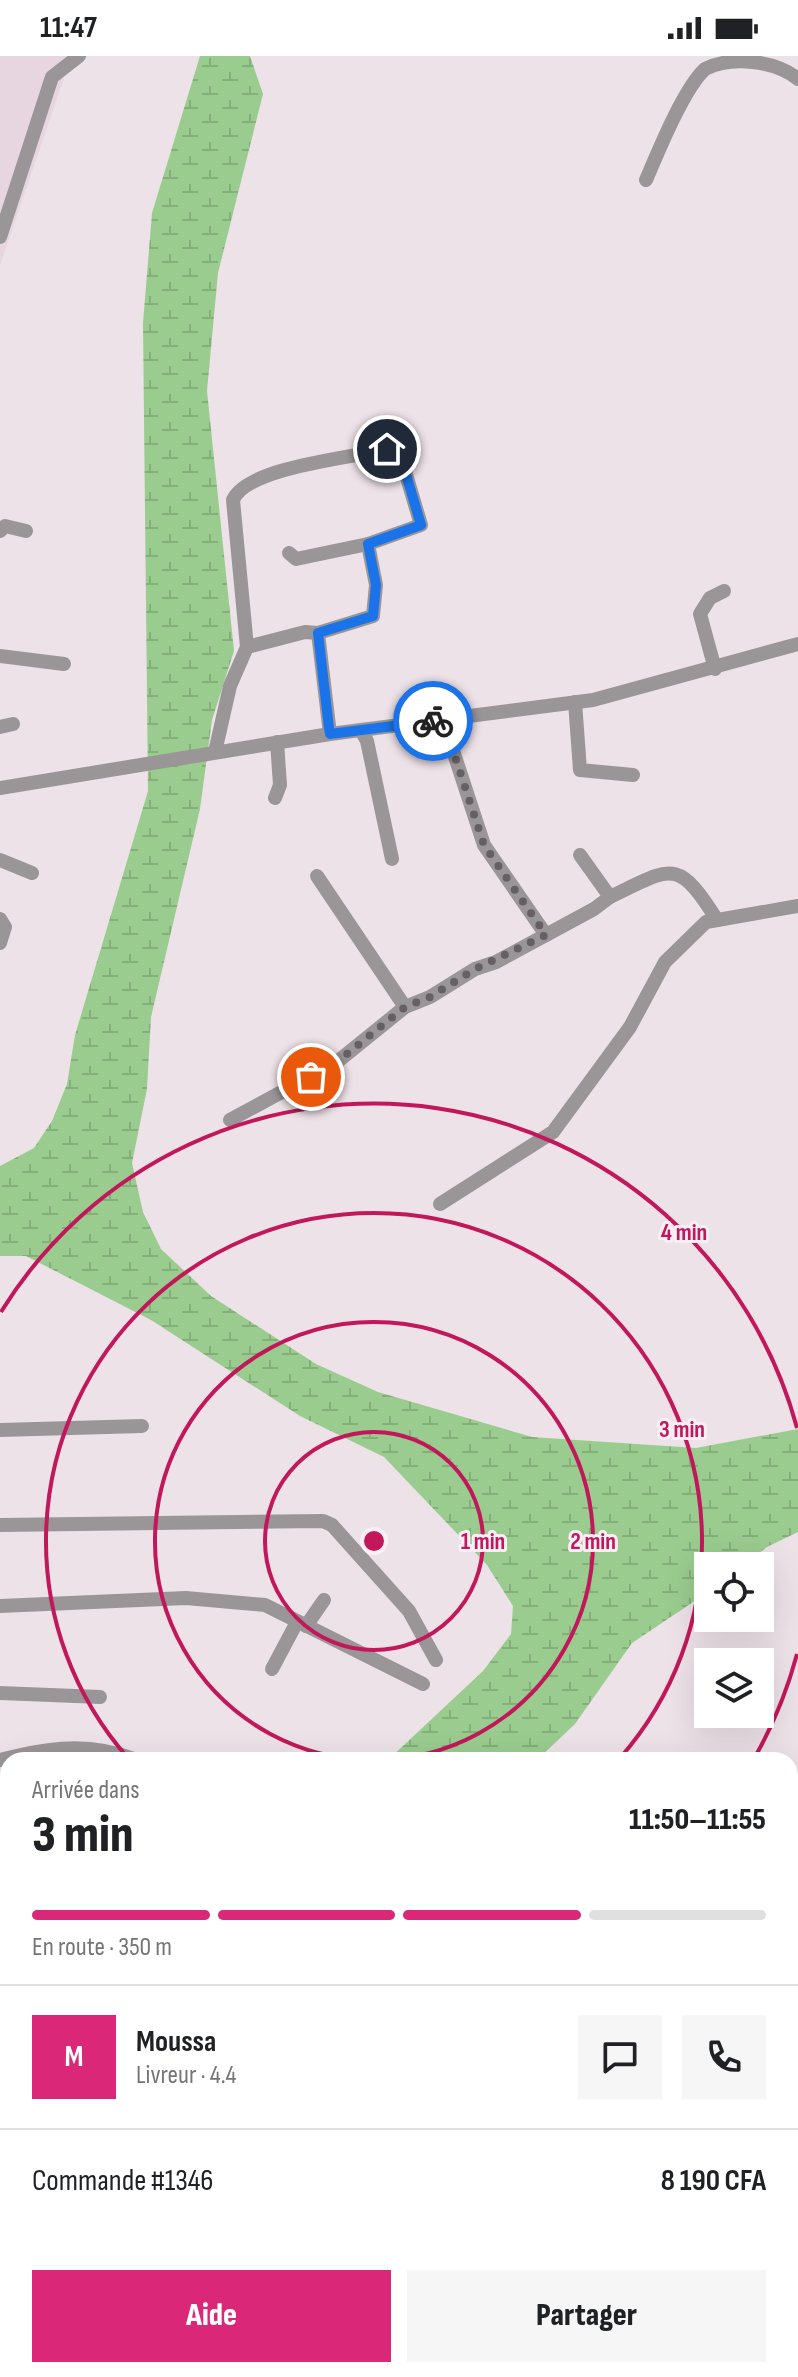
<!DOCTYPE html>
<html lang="fr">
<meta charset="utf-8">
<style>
:root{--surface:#fff;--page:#f6f6f6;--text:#202124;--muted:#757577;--line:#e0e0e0;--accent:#db2777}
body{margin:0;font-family:"Sofia Sans Condensed",sans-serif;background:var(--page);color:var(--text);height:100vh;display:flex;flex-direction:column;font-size:30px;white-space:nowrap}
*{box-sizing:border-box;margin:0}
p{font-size:26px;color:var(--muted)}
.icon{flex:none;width:44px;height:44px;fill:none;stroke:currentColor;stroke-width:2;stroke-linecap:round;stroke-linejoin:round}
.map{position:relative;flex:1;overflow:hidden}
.panel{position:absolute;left:0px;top:1696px;width:798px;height:626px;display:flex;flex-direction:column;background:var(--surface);border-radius:24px 24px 0 0;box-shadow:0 8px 32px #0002}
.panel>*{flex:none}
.fabs{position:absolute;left:694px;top:1496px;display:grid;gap:16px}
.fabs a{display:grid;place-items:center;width:80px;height:80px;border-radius:0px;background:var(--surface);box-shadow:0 8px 32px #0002;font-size:40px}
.pin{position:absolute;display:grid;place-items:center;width:68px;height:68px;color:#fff;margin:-34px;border:4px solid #fff;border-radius:50%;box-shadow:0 2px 8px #0007}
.courier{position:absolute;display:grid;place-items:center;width:80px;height:80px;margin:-40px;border:6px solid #1a73e8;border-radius:50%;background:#fff;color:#222;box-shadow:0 2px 10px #0007}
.overview em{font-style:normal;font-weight:800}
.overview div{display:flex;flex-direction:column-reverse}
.overview{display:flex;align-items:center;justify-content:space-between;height:136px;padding:0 32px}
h1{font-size:52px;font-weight:800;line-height:60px}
.bar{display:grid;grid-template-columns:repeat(4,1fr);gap:12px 8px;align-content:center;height:96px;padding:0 32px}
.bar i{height:10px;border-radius:6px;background:var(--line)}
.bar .selected{background:var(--accent)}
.bar p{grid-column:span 4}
.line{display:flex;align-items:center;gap:20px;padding:0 32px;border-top:2px solid var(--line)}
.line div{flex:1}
.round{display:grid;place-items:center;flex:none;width:84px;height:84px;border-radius:0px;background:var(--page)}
.action{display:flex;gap:16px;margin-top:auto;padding:16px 32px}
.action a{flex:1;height:92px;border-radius:0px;background:var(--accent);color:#fff;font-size:32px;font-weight:800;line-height:92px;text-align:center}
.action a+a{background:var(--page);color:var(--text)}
.status{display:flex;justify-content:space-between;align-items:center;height:56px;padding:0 40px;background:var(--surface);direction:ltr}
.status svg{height:22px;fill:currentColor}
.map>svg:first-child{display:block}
</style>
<div class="status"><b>11:47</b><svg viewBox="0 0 49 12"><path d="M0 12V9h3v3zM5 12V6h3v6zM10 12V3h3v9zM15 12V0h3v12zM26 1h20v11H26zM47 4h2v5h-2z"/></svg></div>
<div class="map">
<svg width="798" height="2321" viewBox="0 0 798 2321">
<defs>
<pattern id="wetland-marsh" width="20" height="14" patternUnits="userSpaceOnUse" patternTransform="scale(2)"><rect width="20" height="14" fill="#9acc8f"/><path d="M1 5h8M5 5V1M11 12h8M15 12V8" fill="none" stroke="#84af7b"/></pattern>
</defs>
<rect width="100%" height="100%" fill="#ede2e8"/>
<!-- built -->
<path fill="#e7d5df" d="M0 0H88L65 19 0 209Z"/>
<!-- wetland -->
<g fill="url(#wetland-marsh)">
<path d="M200 0H250L263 38 218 217 207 335 234 595 212 664 200 753 151 961 147 1033 132 1107 143 1156 161 1193 211 1240 316 1308 378 1336 532 1381 696 1392 798 1373V1476L767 1491 742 1510H708V1536L632 1587 575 1668 537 1704H388L483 1615 511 1578 513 1550 487 1509 384 1401 300 1360 151 1264 26 1200H0V1110L34 1092 52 1065 67 1028 75 979 148 735 143 267 152 157Z"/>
<path d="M8 2120V2281L0 2280V2124Z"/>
</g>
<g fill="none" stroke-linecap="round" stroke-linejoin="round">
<!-- minor -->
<g stroke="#9a9698" stroke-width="14">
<path d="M646 124C658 96 684 32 705 13 731 0 774 4 798 23"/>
<path d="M0 181 52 21 79 0"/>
<path d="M0 475 5 470 26 475"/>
<path d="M289 497 296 503 368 488"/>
<path d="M247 591 305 576 318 577"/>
<path d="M0 600 64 608"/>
<path d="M715 613 700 558 710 542 724 535"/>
<path d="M575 646 580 714 633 719"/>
<path d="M443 664 484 789 546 879"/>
<path d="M0 671 13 668"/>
<path d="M361 674 367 685 392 803"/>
<path d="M215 696 230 630 247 591 233 444C247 411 352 402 387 393L400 398 421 469 368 488 376 529 373 560 318 577 330 678"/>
<path d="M0 732 330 678 593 644 798 588"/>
<path d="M275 742 280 729 277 686"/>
<path d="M580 799 610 841C671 812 677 800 717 864"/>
<path d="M0 804 32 817"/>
<path d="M317 820 405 951"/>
<path d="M0 863 5 871 0 887"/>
<path d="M230 1064 337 1006 405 951 430 941 475 913 496 906 594 853 610 841"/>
<path d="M440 1148 553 1076 630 971 665 906 706 866 798 850"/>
<path d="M0 1374 142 1370"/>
<path d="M0 1469 323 1465 332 1469 409 1555 436 1604"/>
<path d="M0 1550 186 1542 265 1549 423 1628"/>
<path d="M306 1570 324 1544"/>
<path d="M272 1613 297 1566"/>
<path d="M0 1637 100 1641"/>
<path d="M0 1704C49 1691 89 1686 137 1704"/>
<path d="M790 1742 798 1744"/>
<path d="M0 1804 8 1803"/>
<path d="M790 2025 798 2030"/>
<path d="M790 2198 798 2204"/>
<path d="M790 2237 798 2225"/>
<path d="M790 2262 798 2269"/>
<path d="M289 2314 293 2321"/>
<path d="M684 2314 693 2321"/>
<path d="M747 2314 756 2321"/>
</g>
</g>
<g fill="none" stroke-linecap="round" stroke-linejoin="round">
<!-- done -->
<path stroke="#665f63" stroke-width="8" stroke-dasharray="0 14.4" d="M311 1021 337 1006 405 951 430 941 475 913 546 879 484 789 443 664 433 665"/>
<!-- route -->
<path stroke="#1a73e8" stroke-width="10" d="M387 393 400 398 421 469 368 488 376 529 373 560 318 577 329 672 330 678 433 665"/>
</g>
<!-- distance rings -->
<g fill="none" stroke="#c2185b" stroke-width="4">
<circle cx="374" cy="1485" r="109"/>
<path d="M372 1704A219 219 0 1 1 376 1704"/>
<path d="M128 1702A328 328 0 1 1 620 1702"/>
<path d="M797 1598A438 438 0 0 1 755 1701M1 1256A438 438 0 0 1 797 1372"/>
</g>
<circle cx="374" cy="1485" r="12" fill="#c2185b" stroke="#faeff5" stroke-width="4"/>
<g font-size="24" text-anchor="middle" font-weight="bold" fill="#c2185b" stroke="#faeff5" stroke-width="6" stroke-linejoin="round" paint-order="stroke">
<text x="684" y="1184">4 min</text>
<text x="682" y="1381">3 min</text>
<text x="483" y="1493">1 min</text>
<text x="593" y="1493">2 min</text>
</g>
</svg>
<div class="fabs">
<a><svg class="icon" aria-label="locate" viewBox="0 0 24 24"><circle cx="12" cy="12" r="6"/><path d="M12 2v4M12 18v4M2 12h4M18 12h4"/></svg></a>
<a><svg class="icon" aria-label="layers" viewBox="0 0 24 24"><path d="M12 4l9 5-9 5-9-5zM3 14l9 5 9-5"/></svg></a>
</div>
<div class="pin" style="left:311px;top:1021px;background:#ea580c"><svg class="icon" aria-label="bag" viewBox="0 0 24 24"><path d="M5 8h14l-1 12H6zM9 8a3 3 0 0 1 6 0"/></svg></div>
<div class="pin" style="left:387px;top:393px;background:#1f2937"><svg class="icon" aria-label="home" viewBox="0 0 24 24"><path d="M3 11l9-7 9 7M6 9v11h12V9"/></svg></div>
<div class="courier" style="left:433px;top:665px"><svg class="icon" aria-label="bike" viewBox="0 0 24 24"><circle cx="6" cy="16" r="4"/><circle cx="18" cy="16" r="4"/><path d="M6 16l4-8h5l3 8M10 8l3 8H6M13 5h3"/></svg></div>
<section class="panel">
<div class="overview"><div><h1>3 min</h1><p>Arrivée dans</p></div><em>11:50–11:55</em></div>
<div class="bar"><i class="selected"></i><i class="selected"></i><i class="selected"></i><i></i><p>En route · 350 m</p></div>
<div class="line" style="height:144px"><b class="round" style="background:var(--accent);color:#fff">M</b><div><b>Moussa</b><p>Livreur · 4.4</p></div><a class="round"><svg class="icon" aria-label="chat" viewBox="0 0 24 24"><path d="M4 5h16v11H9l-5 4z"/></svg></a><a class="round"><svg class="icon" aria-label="phone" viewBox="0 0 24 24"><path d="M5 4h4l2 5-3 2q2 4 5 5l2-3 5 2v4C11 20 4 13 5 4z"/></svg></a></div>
<div class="line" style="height:104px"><div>Commande #1346</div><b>8 190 CFA</b></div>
<div class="action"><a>Aide</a><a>Partager</a></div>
</section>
</div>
